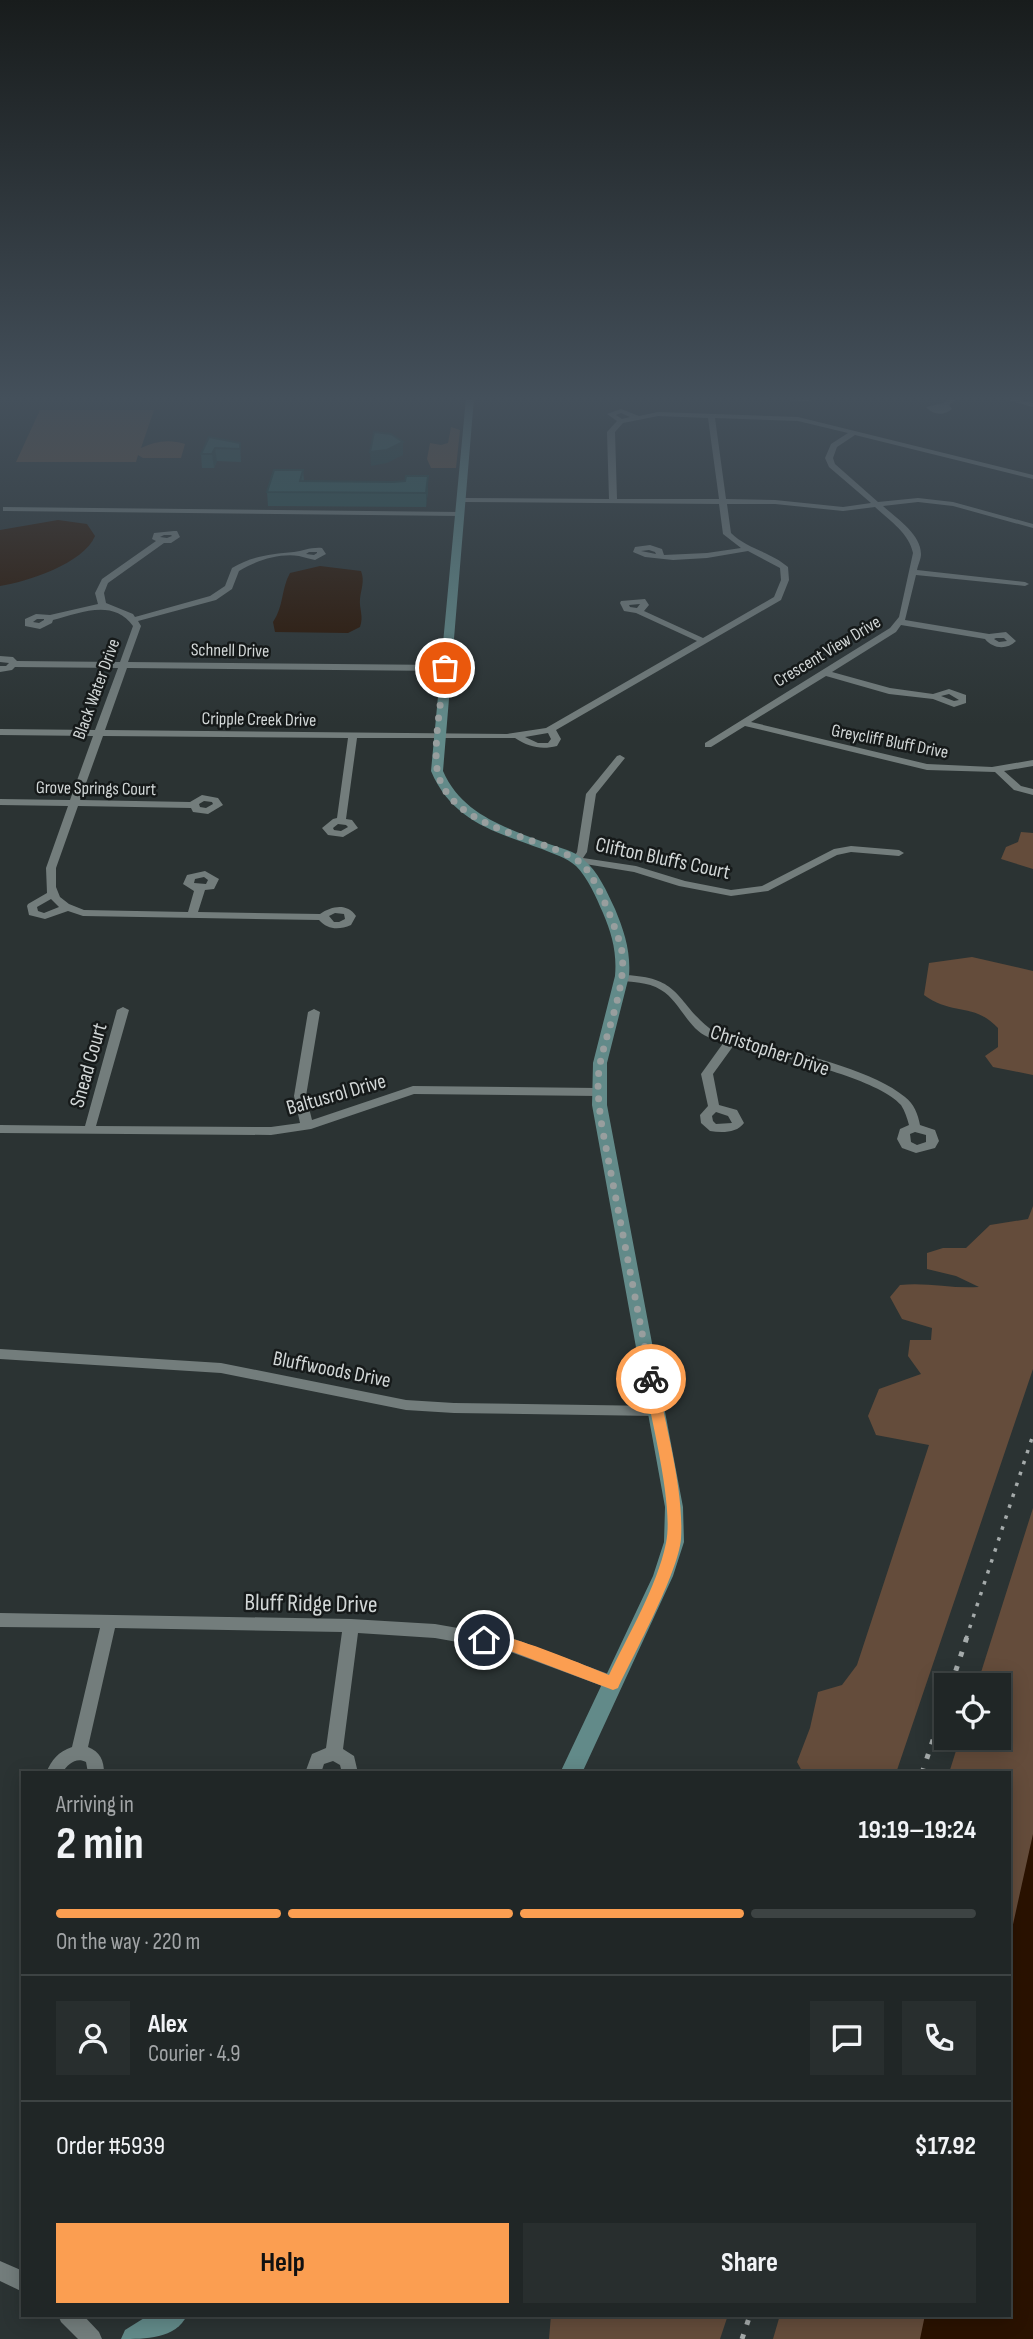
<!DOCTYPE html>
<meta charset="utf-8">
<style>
:root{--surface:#202626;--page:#282e2e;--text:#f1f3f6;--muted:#a2a5a7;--line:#3d4343;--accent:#fb9e51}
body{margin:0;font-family:"Sofia Sans Condensed",sans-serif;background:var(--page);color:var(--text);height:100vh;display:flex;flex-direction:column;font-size:26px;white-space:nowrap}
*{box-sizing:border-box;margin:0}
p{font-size:23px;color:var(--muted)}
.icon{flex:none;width:38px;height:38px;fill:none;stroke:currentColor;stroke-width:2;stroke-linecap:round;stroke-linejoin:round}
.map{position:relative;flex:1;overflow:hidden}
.details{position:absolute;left:21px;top:1771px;width:990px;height:546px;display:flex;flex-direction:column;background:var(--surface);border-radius:0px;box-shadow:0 4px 18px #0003,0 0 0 2px var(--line)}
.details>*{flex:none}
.fabs{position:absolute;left:934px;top:1673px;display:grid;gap:14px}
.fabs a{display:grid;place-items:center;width:77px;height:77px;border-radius:0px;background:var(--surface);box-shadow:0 4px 18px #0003,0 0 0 2px var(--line);font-size:35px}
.pin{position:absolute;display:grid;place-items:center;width:60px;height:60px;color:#fff;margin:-30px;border:4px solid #fff;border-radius:50%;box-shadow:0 2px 7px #0007}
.courier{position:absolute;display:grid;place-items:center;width:70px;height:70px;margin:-35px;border:5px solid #fb9e51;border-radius:50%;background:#fff;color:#222;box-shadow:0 2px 9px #0007}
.summary em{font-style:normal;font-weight:700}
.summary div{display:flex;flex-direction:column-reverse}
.summary{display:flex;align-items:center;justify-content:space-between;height:119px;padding:0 35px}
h1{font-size:46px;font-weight:700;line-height:52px}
.bar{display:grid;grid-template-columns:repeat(4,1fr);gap:10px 7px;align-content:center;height:84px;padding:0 35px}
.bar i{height:9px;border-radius:5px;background:var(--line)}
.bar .on{background:var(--accent)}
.bar p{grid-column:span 4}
.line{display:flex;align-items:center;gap:18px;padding:0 35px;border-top:2px solid var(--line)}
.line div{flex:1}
.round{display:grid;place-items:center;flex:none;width:74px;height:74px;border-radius:0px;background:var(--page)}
.action{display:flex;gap:14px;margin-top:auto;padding:14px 35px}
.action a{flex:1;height:80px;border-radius:0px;background:var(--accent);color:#111;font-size:28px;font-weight:700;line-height:80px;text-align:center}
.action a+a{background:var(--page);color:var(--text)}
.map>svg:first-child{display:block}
</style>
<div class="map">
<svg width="1033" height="2339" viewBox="0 0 1033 2339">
<rect width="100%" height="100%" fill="#2b3333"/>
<!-- green -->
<g fill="#644c3b">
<path d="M40 410H154L141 448C155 441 170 439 185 444L181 458H143L138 455 136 462H16Z"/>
<path d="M451 427 460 430 456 468H431L427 459 430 443 441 445 448 443Z"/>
<path d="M1021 832 1033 833V869L1001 859 1006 847 1018 842Z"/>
<path d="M972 957 1033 971V1075L993 1067 985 1056 998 1047V1028C974 1002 952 1016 924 995L929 963Z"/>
<path d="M1033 1206V1369L896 1773H803L797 1762 810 1728 818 1692 842 1685 857 1665 929 1445 876 1435 868 1416 879 1389 921 1374 908 1356 910 1340H931L932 1328 902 1319 890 1297 900 1285C927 1282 953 1289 979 1287L956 1276 927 1269V1253L943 1248H966L990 1225 1028 1219Z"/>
<path d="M1033 1508V2339H773L780 2315H1010V1773H949L960 1738H999V1685H977Z"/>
<path d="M551 2315H728L720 2339H549Z"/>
</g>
<!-- water -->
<g fill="#2a1200">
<path d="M58 520 87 524 95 536C84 563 27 582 0 586V530Z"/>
<path d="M320 566 361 571C365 581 361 589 360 599 359 609 364 616 360 627L348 633 275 632 273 622C284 606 281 589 290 573Z"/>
<path d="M1033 1834V2339H920L925 2315H1010V1938Z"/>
</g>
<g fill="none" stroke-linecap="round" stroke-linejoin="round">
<!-- street -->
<g fill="#737d7c" fill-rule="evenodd">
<path d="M782 398H811L812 399 809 401 785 400Z"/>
<path d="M951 398H958L949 405 952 409C944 416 933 415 926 407L943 403Z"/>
<path d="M1001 398H1011L1033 403V407Z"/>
<path d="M621 409 639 416 658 412 798 417 1033 475V479L855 435 837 447 833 458 835 464 878 502 918 498 953 502 1033 524V528L953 506 918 502 883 506C896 518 921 534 921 554 921 559 918 565 917 570L1025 582 1029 584 1025 586 916 575 905 620 989 634 1006 632 1016 641C1007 650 993 649 985 639L901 625 896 632 832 672 890 688 933 694 949 689 966 695V703L954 707 933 699 889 694 826 676 751 722 927 764 992 767 1033 760V766L1004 771 1021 786 1033 789V795L1014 790 995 772 927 770 745 726 711 747H705V743L890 628 899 617 913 553C909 533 890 521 875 507L843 511 775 504H727L731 533C747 549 771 552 788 567L789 580 781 600 556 730 561 739 557 746C541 750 529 747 515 738H357L346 819 352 820 358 828 343 837 328 835 322 828 333 819 337 818 348 738 103 736 80 800 190 802 202 795 218 798 223 805 208 814 193 812 191 808 78 806 56 868V887L60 897 69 904 84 910 188 912 194 891 183 884 187 875 205 871 219 879 214 889 205 890 198 912 320 914C332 906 347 903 356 916L351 925C339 930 328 930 319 920L83 916 68 911 45 919 29 915 27 906 28 904 47 893 46 868 68 806 0 805V799L70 800 93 736 0 735V729L95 730 118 668 15 667 12 670 0 672V666H6L9 663 0 662V656L13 657 17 661 120 662 133 626C113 598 80 613 53 620L52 623 40 629 25 626V619L36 614 50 615 98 604 95 593 102 579 156 541 152 539 154 533 174 531H177L180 537 171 543H164L108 583 104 593 106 603 133 614 135 617 210 596 225 586 232 568C252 556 271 554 294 552 303 551 311 547 322 548L326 554 315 560C309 559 304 557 299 556 279 553 255 561 239 571L232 589 216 600 138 621 141 626 128 662 445 665 449 668 445 671 127 668 105 730 507 734 546 728 697 641 636 613 624 611 620 603 621 601 645 599 649 605 644 611 703 638 774 597 781 580 780 568 748 551 707 558 673 560 645 557 633 552 635 547 650 545 662 549 664 555 707 553 741 548 723 534 719 504 462 502 458 500 462 498 609 499 607 432 617 421 607 414ZM621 413 630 417 622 419 616 415ZM658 416 708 418 719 499H617L615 432 623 423ZM715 418 798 421 848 433 831 444 825 458 829 467 871 503 843 507 775 500 726 499ZM164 535H171L172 536 167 538 160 537ZM649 550 655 552 656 554 641 551ZM309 552H317V553L314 555 306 554ZM640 604 637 608 630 607 629 605ZM37 619H44V620L39 623 33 622ZM996 638H1004L1007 641 999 642 994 639ZM949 694 959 700 954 701 941 696ZM548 733 551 739 548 743H538L525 737ZM204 801 212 802 213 804 206 808 200 807 199 804ZM338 824 346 825 348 827 341 831 334 830 333 828ZM204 877 208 880 206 884 194 883 195 879ZM51 899 59 907 44 913 38 911 37 907ZM335 913 344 914 345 919 339 922H334L329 916Z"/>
<path d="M3 507 460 512 464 514 460 516 6 511H3Z"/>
<path d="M620 755 625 758 596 794 587 852 583 858 636 866 685 881 731 890 762 886 834 849 851 846 899 850 904 853 899 856 851 852 837 855 768 891 731 896 679 886 634 872 573 862 572 860 577 852 586 794 617 756Z"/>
<path d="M621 975C685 976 674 1004 716 1033 768 1047 865 1064 905 1097 914 1104 918 1114 920 1125L935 1130 939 1141 935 1148 916 1153 902 1148 897 1139 900 1129 909 1125C907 1118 905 1111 901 1105 877 1077 772 1055 734 1045L713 1074 719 1105 737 1110 744 1123C737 1133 722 1133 710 1131L701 1123 700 1115 708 1106 701 1074 724 1042C719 1041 713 1040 708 1037 687 1028 680 1001 661 990 647 981 632 983 617 980L616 978ZM716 1112 728 1116 732 1123 716 1124 713 1121 712 1116ZM915 1132 926 1135V1142L917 1145 911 1142 910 1134Z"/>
<path d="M123 1007 129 1010 96 1126 271 1127 300 1123 294 1096 308 1012 314 1009 320 1012 306 1096 312 1120 413 1086 598 1088 604 1092 598 1096 414 1094 311 1129 271 1135 0 1133V1125L85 1126 117 1010Z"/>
<path d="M0 1349 221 1363 406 1400 454 1403 656 1406 661 1407 663 1411 661 1415 656 1416 454 1413 406 1410 221 1373 0 1359Z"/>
<path d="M0 1613 351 1619 435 1624 509 1637 619 1678 621 1683 619 1688 613 1690 508 1651 435 1638 358 1633 343 1749 354 1756 358 1773H342L340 1765 333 1761 324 1764 321 1773H305L312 1754 326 1748 342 1632 115 1628 88 1747C100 1752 104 1760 104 1773H88L86 1762C76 1757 68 1764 62 1773H46C52 1759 58 1752 72 1747L100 1628 0 1627Z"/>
<path d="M0 2261 23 2271V2292L0 2281Z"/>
<path d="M58 2315H83L99 2332 102 2339H78L61 2322Z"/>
</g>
<!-- secondary -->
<g fill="#628a89" fill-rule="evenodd">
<path d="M466 398H474L443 771C462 815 507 828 549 844 561 848 574 851 583 859 598 871 607 892 615 909 624 931 631 951 629 976L607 1063V1105L683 1507 684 1542 673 1576 582 1773H560L653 1576 664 1542 665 1507 592 1105 593 1063 615 976C617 953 612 934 603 913 596 897 588 878 576 866 566 857 553 854 542 849 495 832 452 821 431 771Z"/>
<path d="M149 2315H187C176 2339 145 2339 121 2339L125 2330Z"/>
</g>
<!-- rail-far1 -->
<path stroke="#a5abab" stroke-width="3.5" stroke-dasharray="3.5 8" stroke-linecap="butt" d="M966 1639 1033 1435"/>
<!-- rail -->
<g stroke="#a5abab" stroke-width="5" stroke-dasharray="5 10" stroke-linecap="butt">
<path d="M951 1685 967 1637"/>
<path d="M922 1773 947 1698"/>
<path d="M742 2339 750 2315"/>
</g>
</g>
<!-- wall -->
<g fill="#28504f">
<path d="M209 437 240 443 241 462 217 461 214 468H202L201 454Z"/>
<path d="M303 470 304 481 428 490 426 507 268 506 267 492Z"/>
</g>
<!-- shaded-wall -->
<g fill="#204140">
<path d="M403 442V455L387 463 371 466 370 452Z"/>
<path d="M215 448 217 461 214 468 212 454Z"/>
<path d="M428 476V490L426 507V493Z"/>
</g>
<!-- building -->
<g fill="#2e5d5c" stroke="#204140" stroke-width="2">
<path d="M374 432 391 434 403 442 387 450 370 452Z"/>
<path d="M209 437 240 443V449L215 448 212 454H201Z"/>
<path d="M274 470H303L300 481 393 482 405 481 406 476H428L426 493 267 492Z"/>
</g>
<!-- sky -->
<linearGradient id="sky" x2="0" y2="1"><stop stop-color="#181c1c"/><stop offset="0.55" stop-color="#44505b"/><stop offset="1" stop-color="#44505b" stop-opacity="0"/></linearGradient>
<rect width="1033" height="725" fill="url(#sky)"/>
<!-- route -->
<path fill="#fb9e51" d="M651 1374 657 1379C666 1429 684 1489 681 1539 678 1573 634 1654 618 1688L613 1690 508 1650 479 1644 477 1640 479 1635C500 1628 585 1666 609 1675 628 1635 657 1587 666 1543 674 1506 651 1419 644 1379Z"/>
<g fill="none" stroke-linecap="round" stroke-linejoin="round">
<!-- done -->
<path stroke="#989e9e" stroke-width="7" stroke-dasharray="0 12.6" d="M445 668C442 696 432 748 438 774 449 818 512 833 549 847 559 851 573 856 582 864 597 879 612 919 619 940 632 975 607 1027 600 1064 596 1085 599 1106 602 1127L651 1379"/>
</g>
<g text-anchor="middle" stroke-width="5" stroke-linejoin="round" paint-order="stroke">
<!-- far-street labels -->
<g font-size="18" fill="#d2d7d7" stroke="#161a1a">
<text transform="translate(230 650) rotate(1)" y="6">Schnell Drive</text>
<text transform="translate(827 651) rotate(-31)" y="6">Crescent View Drive</text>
<text transform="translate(96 689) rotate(-70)" y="6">Black Water Drive</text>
<text transform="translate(259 719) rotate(1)" y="6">Cripple Creek Drive</text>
<text transform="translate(890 741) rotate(11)" y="6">Greycliff Bluff Drive</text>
<text transform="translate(96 788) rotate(1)" y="6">Grove Springs Court</text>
</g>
<!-- street labels -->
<g font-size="21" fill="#d2d7d7" stroke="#161a1a">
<text transform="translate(663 858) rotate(12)" y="7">Clifton Bluffs Court</text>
<text transform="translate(770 1050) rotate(18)" y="7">Christopher Drive</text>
<text transform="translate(88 1065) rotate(-74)" y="7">Snead Court</text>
<text transform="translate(336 1094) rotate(-16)" y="7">Baltusrol Drive</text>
<text transform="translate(332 1369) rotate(11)" y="7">Bluffwoods Drive</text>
</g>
<!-- near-street labels -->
<g font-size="24" fill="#d2d7d7" stroke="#161a1a">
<text transform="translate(311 1603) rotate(1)" y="8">Bluff Ridge Drive</text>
</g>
</g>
</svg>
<div class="fabs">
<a><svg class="icon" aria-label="locate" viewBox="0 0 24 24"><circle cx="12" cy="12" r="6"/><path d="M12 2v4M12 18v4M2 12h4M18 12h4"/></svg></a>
</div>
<div class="pin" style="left:445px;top:668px;background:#ea580c"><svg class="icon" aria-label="bag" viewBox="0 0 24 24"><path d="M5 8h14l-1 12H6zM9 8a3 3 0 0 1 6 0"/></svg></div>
<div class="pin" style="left:484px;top:1640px;background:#1f2937"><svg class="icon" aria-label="home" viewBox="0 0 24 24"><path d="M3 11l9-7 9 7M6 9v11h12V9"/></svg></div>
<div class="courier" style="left:651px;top:1379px"><svg class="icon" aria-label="bike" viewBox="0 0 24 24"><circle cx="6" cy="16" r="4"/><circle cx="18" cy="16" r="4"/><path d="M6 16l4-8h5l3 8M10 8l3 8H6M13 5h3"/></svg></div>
<section class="details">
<div class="summary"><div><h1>2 min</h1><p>Arriving in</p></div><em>19:19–19:24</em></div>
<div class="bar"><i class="on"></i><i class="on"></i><i class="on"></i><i></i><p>On the way · 220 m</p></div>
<div class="line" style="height:126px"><a class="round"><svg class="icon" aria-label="person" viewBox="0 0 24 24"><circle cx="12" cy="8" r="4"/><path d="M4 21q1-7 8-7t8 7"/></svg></a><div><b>Alex</b><p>Courier · 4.9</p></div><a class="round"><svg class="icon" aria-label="chat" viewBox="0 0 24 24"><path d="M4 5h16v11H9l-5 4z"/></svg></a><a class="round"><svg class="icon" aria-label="phone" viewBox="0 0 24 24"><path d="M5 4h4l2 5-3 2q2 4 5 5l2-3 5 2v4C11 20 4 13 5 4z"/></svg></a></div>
<div class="line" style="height:91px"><div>Order #5939</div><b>$17.92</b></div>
<div class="action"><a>Help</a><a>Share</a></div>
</section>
</div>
